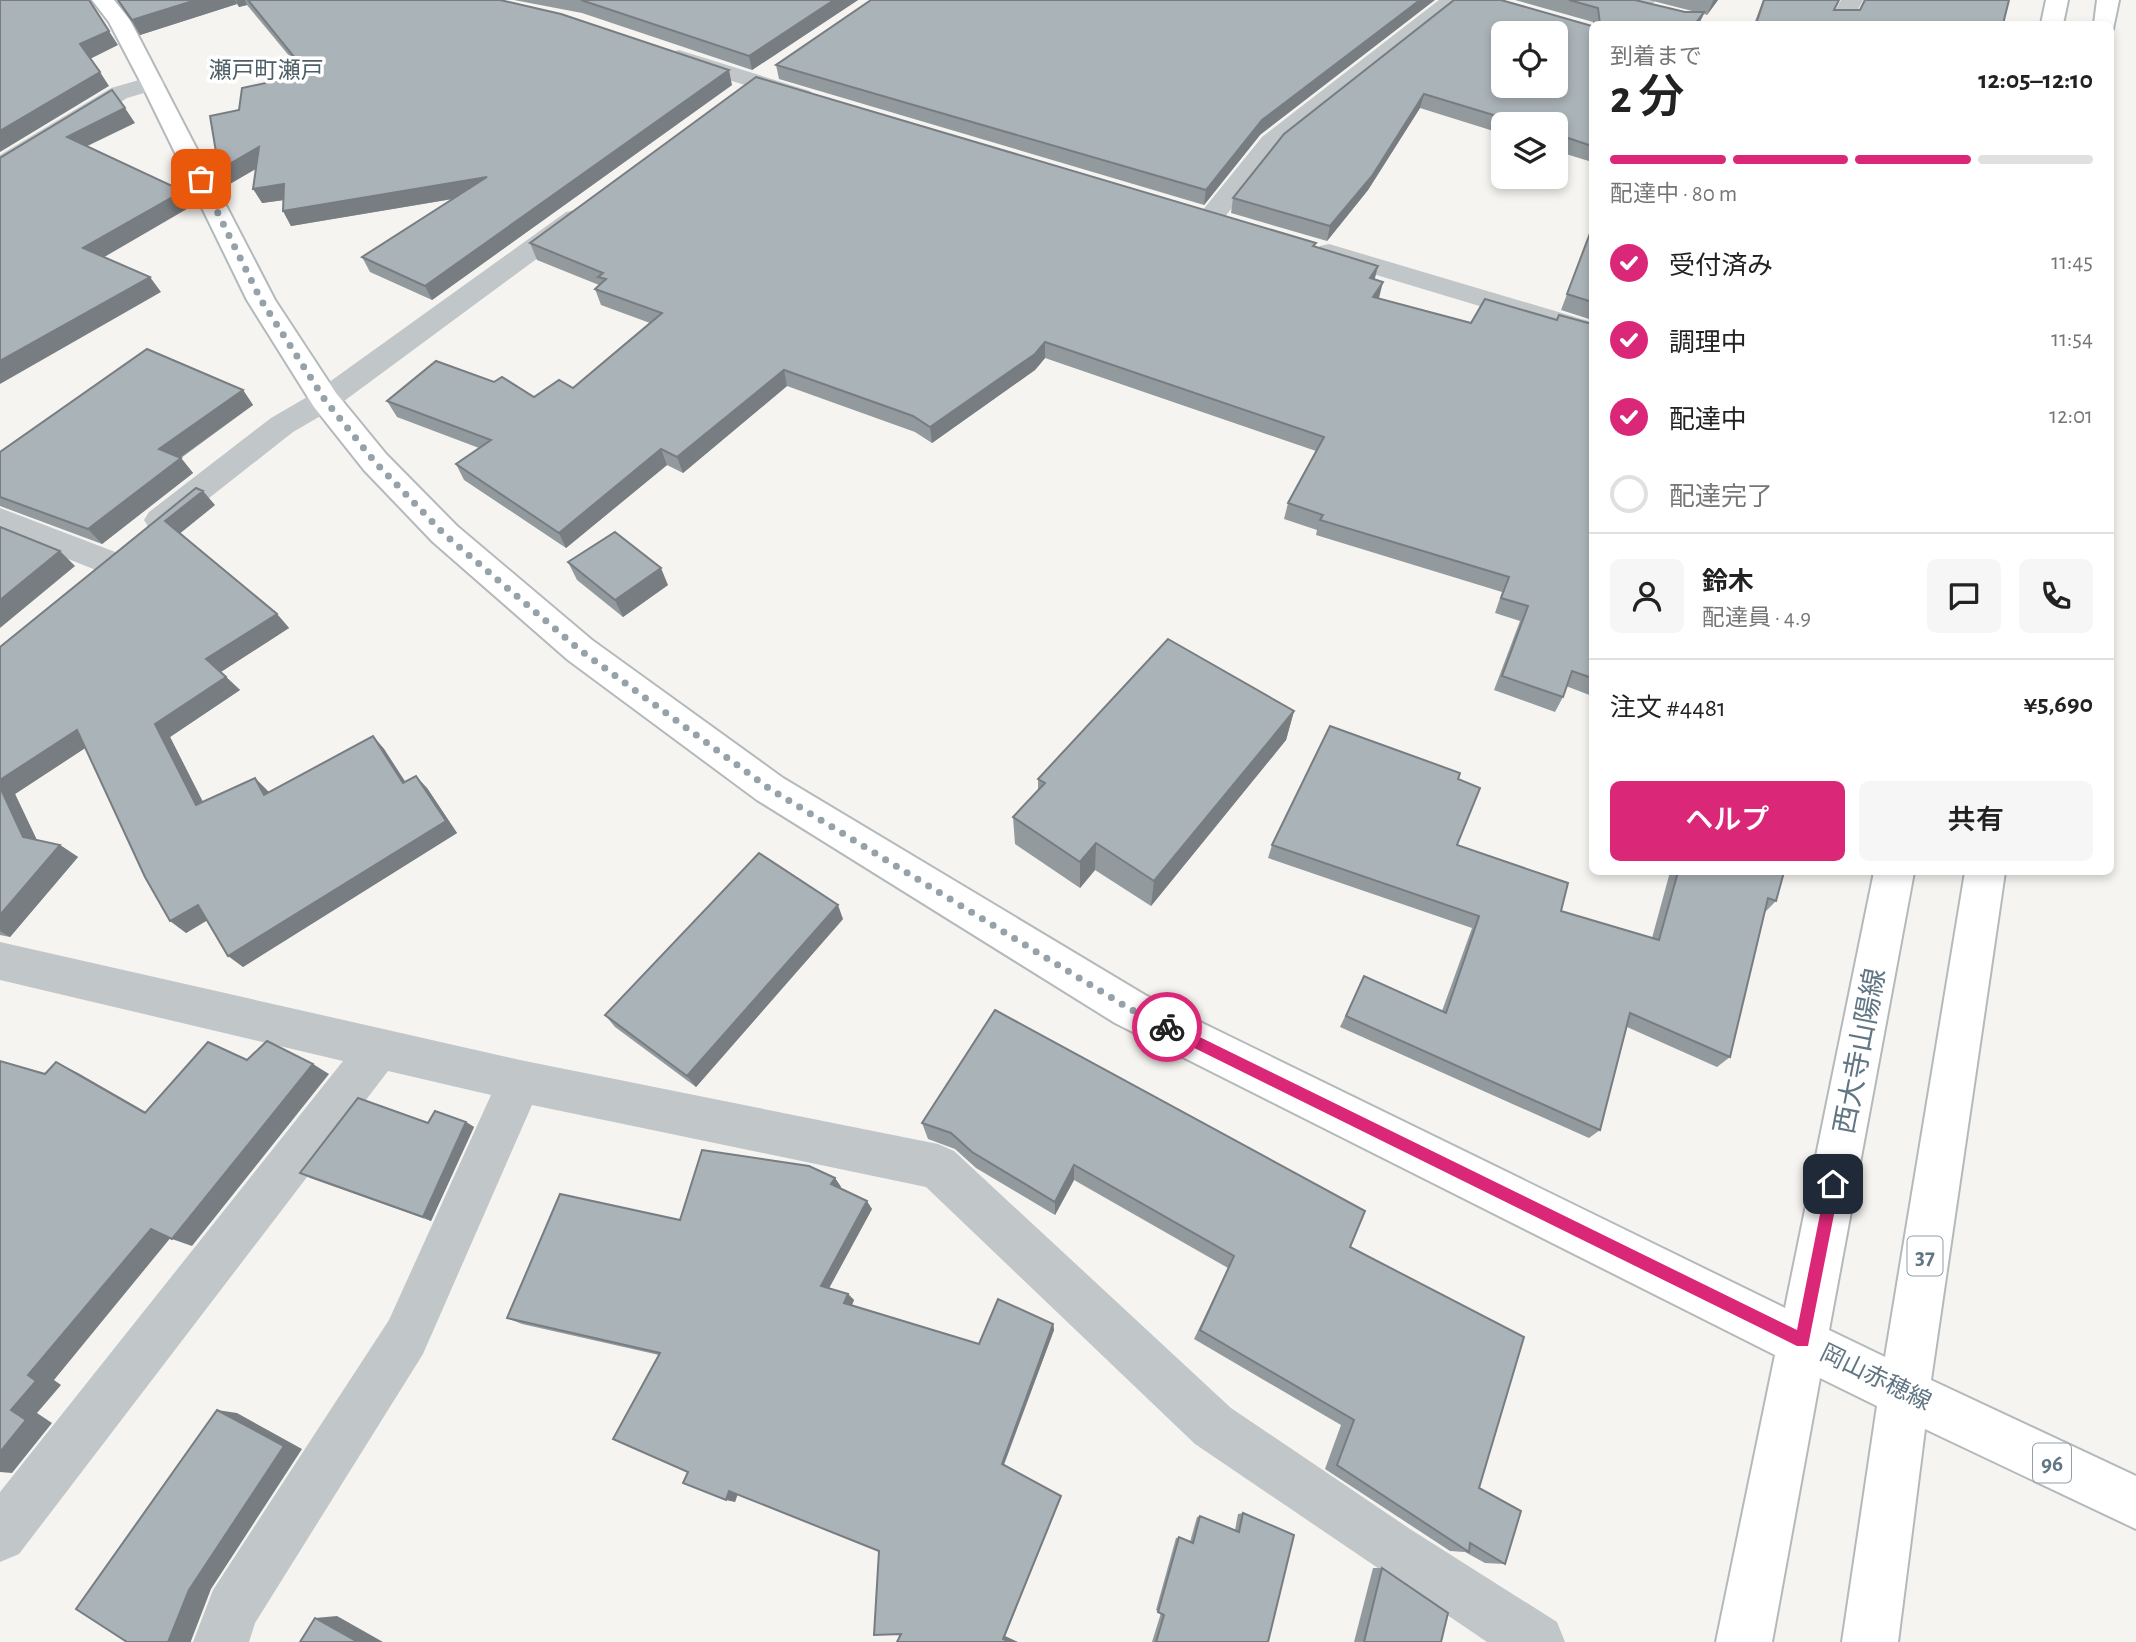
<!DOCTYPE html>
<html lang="ja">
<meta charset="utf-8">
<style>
:root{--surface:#fff;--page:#f6f6f6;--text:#222;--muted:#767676;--line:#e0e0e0;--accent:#db2777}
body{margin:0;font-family:"Alegreya Sans","Noto Sans JP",sans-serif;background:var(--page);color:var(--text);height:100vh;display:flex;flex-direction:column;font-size:26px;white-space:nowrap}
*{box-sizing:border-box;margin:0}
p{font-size:23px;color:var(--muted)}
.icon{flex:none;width:38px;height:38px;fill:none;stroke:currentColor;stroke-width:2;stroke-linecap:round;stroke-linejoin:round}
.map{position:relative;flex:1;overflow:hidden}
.details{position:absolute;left:1589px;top:21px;width:525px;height:854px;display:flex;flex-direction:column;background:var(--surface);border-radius:10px;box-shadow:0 4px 10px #0003}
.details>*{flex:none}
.controls{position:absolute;left:1491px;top:21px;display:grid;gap:14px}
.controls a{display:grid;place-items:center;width:77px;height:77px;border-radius:10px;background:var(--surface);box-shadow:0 4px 10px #0003;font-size:35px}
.pin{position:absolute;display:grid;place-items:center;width:60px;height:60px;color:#fff;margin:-30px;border-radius:14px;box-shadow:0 4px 10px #0006}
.courier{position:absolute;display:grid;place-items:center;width:70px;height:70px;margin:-35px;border:5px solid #db2777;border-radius:50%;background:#fff;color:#222;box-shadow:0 2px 9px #0007}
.headline em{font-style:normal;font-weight:600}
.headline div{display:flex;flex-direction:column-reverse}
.headline{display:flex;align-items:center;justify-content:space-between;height:119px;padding:0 21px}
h1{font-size:46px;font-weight:600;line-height:52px}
.bar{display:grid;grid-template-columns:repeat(4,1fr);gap:10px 7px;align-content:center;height:84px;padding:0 21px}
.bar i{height:9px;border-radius:5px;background:var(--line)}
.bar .selected{background:var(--accent)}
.bar p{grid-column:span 4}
.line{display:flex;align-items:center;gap:18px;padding:0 21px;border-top:2px solid var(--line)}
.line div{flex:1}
.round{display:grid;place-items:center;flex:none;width:74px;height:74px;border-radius:10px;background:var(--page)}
ol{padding:0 21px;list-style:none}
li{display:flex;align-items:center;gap:21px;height:77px}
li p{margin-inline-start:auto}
li .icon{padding:7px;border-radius:50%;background:var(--accent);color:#fff;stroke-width:4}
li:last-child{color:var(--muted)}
li i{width:38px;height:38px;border:4px solid var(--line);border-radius:50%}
.primary-button{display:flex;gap:14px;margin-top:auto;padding:14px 21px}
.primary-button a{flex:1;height:80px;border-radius:10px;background:var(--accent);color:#fff;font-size:28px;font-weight:600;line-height:80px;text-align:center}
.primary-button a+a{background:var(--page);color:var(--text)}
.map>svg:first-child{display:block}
</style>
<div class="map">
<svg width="2136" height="1642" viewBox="0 0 2136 1642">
<rect width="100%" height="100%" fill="#f5f4f0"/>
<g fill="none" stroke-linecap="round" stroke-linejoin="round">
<!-- primary casing -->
<g stroke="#b4b9bc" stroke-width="4">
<g id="primary">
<path d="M92 0H114L130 20 275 300 336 393 386 454 457 526 592 640 783 778 1145 995 1785 1308 1874 872H1914L1829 1330 1885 1357 1965 872H2005L1931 1380 2136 1476V1529L1925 1429 1898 1642H1842L1877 1406 1820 1378 1772 1642H1716L1775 1355 1115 1023 757 800 568 660 433 542 364 470 314 407 247 300 141 83 109 22Z"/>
<path d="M2046 0H2068L2063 24H2041Z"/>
<path d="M2097 0H2119L2113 29 2110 24H2094Z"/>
</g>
</g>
<!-- street -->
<g fill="#c1c6c9" fill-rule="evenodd">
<path d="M1439 0H1464L1280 147 1220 223H1202L1198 217 1202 211 1262 137Z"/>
<path d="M1634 0H1656L1636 24H1614Z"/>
<path d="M1841 0H1863L1850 24H1828Z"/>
<path d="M679 50 810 91 814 96 810 101 802 103 671 62 668 57 671 52Z"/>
<path d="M153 76 161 78 165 83 161 88 127 98 9 171 0 173V155L111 88Z"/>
<path d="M575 210 584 212 588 218 584 224 336 407 293 432 171 528 160 531 149 528 144 520 149 512 271 418 314 393 566 212Z"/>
<path d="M1329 244 1592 322V340L1320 258 1316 252 1320 246Z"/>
<path d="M0 508 118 553 123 562 118 571 106 574 0 532Z"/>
<path d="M0 942 520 1060 938 1144 954 1151 1231 1408 1410 1529 1557 1622 1565 1642H1487L1195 1444 926 1187 532 1105 423 1354 255 1623 249 1642H193L213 1590 389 1320 491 1095 388 1071 19 1554 0 1562V1492L343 1061 0 980Z"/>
</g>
<!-- primary -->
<use href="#primary" fill="#fff" fill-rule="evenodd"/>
</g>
<!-- wall -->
<g fill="#929a9e">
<path d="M117 0H500L732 85 432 300 370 272 362 257 453 199 291 226 283 211V200L262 203 256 169 228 185 239 110 305 75 247 5 239 7 237 4 140 35Z"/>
<path d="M514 0H858L752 70 582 13Z"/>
<path d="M1454 0 1592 26V162L1556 151V124H1503V134L1420 108 1368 190 1327 241 1231 213 1233 198Z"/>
<path d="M1515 0H1635L1685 12H1696L1649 0H1718L1707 15 1704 14 1699 24H1593V22Z"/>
<path d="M1763 0H1839L1834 10H1859L1864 0H2009L2003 24H1754Z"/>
<path d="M776 65 1260 135 1204 205 779 79Z"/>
<path d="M1592 228V320L1561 310Z"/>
<path d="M530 243 1315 247 1375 279 1379 299 1471 323 1557 320 1592 324V696L1566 686 1563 697 1555 712 1494 690 1520 621 1495 613 1502 592 1316 535 1317 530 1284 519 1288 503 1316 451 1045 358 1035 370 932 443 915 432 787 386 683 473 667 465 566 548 464 480 456 464 479 448 397 417 387 401 534 397 573 388 650 323 601 305 595 289 599 285 537 260Z"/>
<path d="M243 390 253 405 181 458 193 473 102 544 0 506V452Z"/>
<path d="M215 505 180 533 277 614 289 628 221 672 240 690 170 737 203 802 268 791 269 792 373 736 384 749 405 782 427 788 457 833 243 967 207 920 186 933 85 748 15 794 37 840 60 845 78 857 10 937 0 935V647Z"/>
<path d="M568 562 668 585 623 617 577 580Z"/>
<path d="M1294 711 1286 740 1151 906 1095 870 1080 888 1015 844 1013 817 1038 790V779Z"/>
<path d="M1458 779 1457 845 1561 911 1652 938 1670 872H1784L1776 901 1765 912 1730 1057 1717 1067 1627 1027 1600 1130 1589 1138 1340 1027 1364 976 1442 1011 1472 928 1268 858 1272 845Z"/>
<path d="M843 919 696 1087 615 1027 605 1015Z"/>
<path d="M995 1010 1350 1247 1479 1488 1505 1564 1485 1563 1465 1552 1450 1551 1325 1469 1341 1425 1194 1339 1228 1268 1074 1180 1055 1215 976 1168 955 1149 928 1139 922 1123Z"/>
<path d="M466 1122 474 1127 431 1221 310 1178 300 1173 428 1123Z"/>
<path d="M835 1178 841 1187 840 1188 872 1209 829 1288 848 1294 854 1300 852 1305 979 1344 1053 1324 1054 1330 1004 1465 1061 1496V1498L1005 1636 901 1634 879 1551 738 1494 735 1502 688 1472 659 1355 522 1324 507 1318 680 1220Z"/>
<path d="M1243 1513 1268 1642H1152L1161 1613 1156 1610 1176 1538 1179 1537 1190 1542 1197 1517 1200 1516 1235 1530 1238 1514Z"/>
<path d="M1373 1568H1382L1441 1642H1354Z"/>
</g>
<!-- shaded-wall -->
<g fill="#777d81">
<path d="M196 0H235L237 4 140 35 132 20Z"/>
<path d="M236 0H245L247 5 239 7Z"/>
<path d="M834 0H858L752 70 749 56Z"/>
<path d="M1420 0H1435L1260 135 1204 205 1206 190 1262 120Z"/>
<path d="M1714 0H1718L1707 15 1713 1Z"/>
<path d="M1704 12 1699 24H1695Z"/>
<path d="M109 31 118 45 90 59 80 44Z"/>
<path d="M729 70 732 85 432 300 425 286Z"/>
<path d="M100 72 109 86 0 152V131Z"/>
<path d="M1424 94 1420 108 1368 190 1327 241 1330 226Z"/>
<path d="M125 108 135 123 77 151 67 137Z"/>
<path d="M259 147 267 162 228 185 219 170Z"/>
<path d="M487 177 493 192 291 226 283 211Z"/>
<path d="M284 184 292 199 262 203 253 189Z"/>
<path d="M183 191 192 206 94 263 83 248Z"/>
<path d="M1378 266 1374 282 1370 278Z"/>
<path d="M150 277 161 292 0 384V361Z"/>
<path d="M1383 282 1379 298 1369 313 1373 297Z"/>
<path d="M1045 342V358L1035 370 932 443 930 427Z"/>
<path d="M784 370 787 386 683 473 677 457Z"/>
<path d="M243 390 253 405 171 464 159 449Z"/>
<path d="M661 449 667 465 566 548 559 533Z"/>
<path d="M181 458 193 473 102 544 88 529Z"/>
<path d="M203 491 215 505 178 535 165 521Z"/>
<path d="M60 551 75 566 0 628V600Z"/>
<path d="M661 568 668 585 623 617 615 600Z"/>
<path d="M277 614 289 628 219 673 206 659Z"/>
<path d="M226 677 240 690 170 737 211 818 196 805 155 724Z"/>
<path d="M1294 711 1286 740 1151 906 1154 881Z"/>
<path d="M77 730 93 743 15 794 41 849 23 837 0 787V780Z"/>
<path d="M373 736 384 749 414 795 403 783Z"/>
<path d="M416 776 427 788 457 833 243 967 228 956Z"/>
<path d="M255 778 268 791 277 808 264 795Z"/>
<path d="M1096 843 1095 870 1080 888V862Z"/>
<path d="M60 845 78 857 10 937 0 931V915Z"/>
<path d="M198 905 213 917 186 933 170 921Z"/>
<path d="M838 905 843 919 696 1087 687 1076Z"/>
<path d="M56 1062 78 1073 165 1123 145 1113Z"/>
<path d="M313 1064 329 1074 192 1246 172 1239Z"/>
<path d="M466 1122 474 1127 431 1221 423 1217Z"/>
<path d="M1074 1165V1180L1055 1215V1202Z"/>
<path d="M835 1178 841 1187 837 1193 831 1184Z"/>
<path d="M867 1201 872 1209 827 1292 821 1286Z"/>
<path d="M151 1229 172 1236 54 1380 61 1385 37 1413 52 1423 12 1473 0 1472V1452L11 1410 28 1375Z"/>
<path d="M848 1294 854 1300 850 1309 844 1303Z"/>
<path d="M1053 1324 1054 1330 1003 1466 1002 1464Z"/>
<path d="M217 1410 237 1413 302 1449 211 1589 191 1641V1642H168Z"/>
<path d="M729 1491 738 1492 735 1502 726 1500Z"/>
<path d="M1061 1496 1005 1636 1018 1642H1010L1003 1639Z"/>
<path d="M337 1616 383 1642H358L315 1618Z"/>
</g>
<!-- building -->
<g fill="#aab3b8" stroke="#777d81" stroke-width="2" fill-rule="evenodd">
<path d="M0 0H89L109 31 80 44 100 72 0 131Z"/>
<path d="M118 0H196L132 20Z"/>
<path d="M248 0H500L561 14 729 70 425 286 362 257 487 177 283 211 284 184 253 189 259 147 219 170 210 116 239 110 242 88 308 74Z"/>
<path d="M581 0H834L749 56Z"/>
<path d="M871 0H1420L1262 120 1206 190 776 65Z"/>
<path d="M1454 0H1501L1592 26V146L1556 134V124H1523L1424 94 1372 176 1330 226 1233 198 1284 134ZM1503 33H1556V86H1503Z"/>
<path d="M1569 0H1635L1685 12H1704L1695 24H1600L1598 8Z"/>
<path d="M1764 0H1839L1834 10H1860L1865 0H2009L2003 24H1756Z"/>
<path d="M756 77 1316 243 1313 246 1378 266 1370 278 1383 282 1373 297 1471 323 1485 299 1557 320 1559 315 1592 324V678L1572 671 1563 697 1502 676 1528 606 1501 598 1509 577 1320 520 1323 515 1288 503 1324 437 1045 342 1035 354 930 427 913 416 784 370 677 457 661 449 559 533 456 464 491 440 387 401 436 361 494 382 502 377 534 397 559 380 573 388 662 313 595 289 606 279 598 277 603 273 530 243Z"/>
<path d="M112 90 125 108 67 137 183 191 83 248 150 277 0 361V158Z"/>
<path d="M1592 228V302L1567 294Z"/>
<path d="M147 349 243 390 159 449 181 458 88 529 0 497V452Z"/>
<path d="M196 488 203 491 165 521 277 614 206 659 226 677 155 724 196 805 255 778 264 795 373 736 403 783 416 776 446 821 228 956 198 905 170 921 145 877 77 730 0 780V647Z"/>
<path d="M0 527 60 551 0 600Z"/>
<path d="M615 532 661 568 615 600 568 562Z"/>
<path d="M1168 639 1294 711 1154 881 1096 843 1080 862 1013 817 1045 783 1038 779Z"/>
<path d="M1330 726 1460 773 1458 779 1480 788 1457 845 1568 883 1561 911 1659 940 1678 872H1784L1776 901 1768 898 1730 1057 1630 1013 1600 1130 1346 1016 1364 976 1446 1013 1479 916 1272 845Z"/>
<path d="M0 787 23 837 60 845 0 915Z"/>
<path d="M759 853 838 905 687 1076 605 1015Z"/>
<path d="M995 1010 1365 1211 1350 1247 1524 1337 1479 1488 1521 1511 1505 1564 1470 1543 1469 1552 1337 1465 1354 1420 1200 1330 1234 1256 1074 1165 1055 1202 972 1152 951 1133 922 1123Z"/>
<path d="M267 1041 313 1064 172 1239 151 1229 28 1375 36 1381 11 1410 26 1420 0 1452V1061L45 1074 56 1062 145 1113 208 1042 247 1060Z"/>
<path d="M358 1098 428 1123 435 1111 466 1122 423 1217 300 1173Z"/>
<path d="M702 1150 809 1166 835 1178 831 1184 867 1201 821 1286 848 1294 844 1303 979 1344 998 1299 1053 1324 1002 1464 1061 1496 1003 1639 1010 1642H897L901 1634 874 1635 879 1551 729 1491 726 1500 683 1483 688 1472 613 1439 660 1353 507 1318 560 1194 680 1220Z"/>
<path d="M217 1410 284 1446 189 1590 168 1642H127L76 1609Z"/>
<path d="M1243 1513 1294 1535 1268 1642H1156L1164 1615 1158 1612 1179 1537 1193 1543 1200 1516 1239 1532Z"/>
<path d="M1382 1568 1448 1613 1441 1642H1364Z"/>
<path d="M315 1618 358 1642H300Z"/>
</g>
<!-- route -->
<path fill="#db2777" d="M1167 1021 1797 1330 1826 1184 1833 1177 1838 1179 1840 1184 1808 1346H1797L1162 1032V1023Z"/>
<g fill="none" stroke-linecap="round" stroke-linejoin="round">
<!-- done -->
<path stroke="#95a2aa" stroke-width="7" stroke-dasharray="0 12.6" d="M201 179 261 300 325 400 375 462 444 534 580 650 770 789 1130 1009 1167 1027"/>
</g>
<g text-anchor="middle" stroke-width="7" stroke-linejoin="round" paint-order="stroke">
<!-- far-quarter labels -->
<g font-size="23" fill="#4f5f68" stroke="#fff">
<text x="266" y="78">瀬戸町瀬戸</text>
</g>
<!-- shield labels -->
<g fill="#fff" stroke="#909fa9" stroke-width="2">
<rect x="1907.5" y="1236.5" width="35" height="39" rx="5"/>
<rect x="2033" y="1443.5" width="38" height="39" rx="5"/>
</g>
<g font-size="23" font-weight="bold" fill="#617684">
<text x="1925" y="1264">37</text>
<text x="2052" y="1471">96</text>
</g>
<!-- street labels -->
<g font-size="24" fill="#617684" stroke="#fff">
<text transform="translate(1876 1377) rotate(26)" y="8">岡山赤穂線</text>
</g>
<!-- near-street labels -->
<g font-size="28" fill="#617684" stroke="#fff">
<text transform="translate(1859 1051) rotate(-79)" y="10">西大寺山陽線</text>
</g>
</g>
</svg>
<div class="controls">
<a><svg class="icon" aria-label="locate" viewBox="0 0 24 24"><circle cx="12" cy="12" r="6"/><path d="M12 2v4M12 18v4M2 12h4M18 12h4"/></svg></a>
<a><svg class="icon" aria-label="layers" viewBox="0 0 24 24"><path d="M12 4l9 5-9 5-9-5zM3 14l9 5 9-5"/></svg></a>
</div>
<div class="pin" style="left:201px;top:179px;background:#ea580c"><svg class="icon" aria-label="bag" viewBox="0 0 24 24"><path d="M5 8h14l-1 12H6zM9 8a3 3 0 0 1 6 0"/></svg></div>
<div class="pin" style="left:1833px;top:1184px;background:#1f2937"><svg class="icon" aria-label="home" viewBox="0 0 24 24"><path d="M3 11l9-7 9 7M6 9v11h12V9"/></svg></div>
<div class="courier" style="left:1167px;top:1027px"><svg class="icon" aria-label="bike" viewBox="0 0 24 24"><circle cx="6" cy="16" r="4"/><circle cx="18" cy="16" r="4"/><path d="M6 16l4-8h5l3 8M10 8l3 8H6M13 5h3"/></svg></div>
<section class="details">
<div class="headline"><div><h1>2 分</h1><p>到着まで</p></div><em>12:05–12:10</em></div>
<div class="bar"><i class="selected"></i><i class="selected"></i><i class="selected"></i><i></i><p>配達中 · 80 m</p></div>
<ol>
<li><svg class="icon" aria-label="check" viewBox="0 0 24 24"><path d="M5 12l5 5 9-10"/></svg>受付済み<p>11:45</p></li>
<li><svg class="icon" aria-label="check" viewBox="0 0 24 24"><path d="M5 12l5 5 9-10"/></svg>調理中<p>11:54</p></li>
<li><svg class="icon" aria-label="check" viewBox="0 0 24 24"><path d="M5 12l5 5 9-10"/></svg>配達中<p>12:01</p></li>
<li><i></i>配達完了</li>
</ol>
<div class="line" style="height:126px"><a class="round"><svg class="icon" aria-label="person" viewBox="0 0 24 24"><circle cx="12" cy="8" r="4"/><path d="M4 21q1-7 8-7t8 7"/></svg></a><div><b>鈴木</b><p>配達員 · 4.9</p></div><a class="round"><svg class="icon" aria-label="chat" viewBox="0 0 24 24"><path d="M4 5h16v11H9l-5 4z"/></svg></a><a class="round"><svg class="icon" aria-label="phone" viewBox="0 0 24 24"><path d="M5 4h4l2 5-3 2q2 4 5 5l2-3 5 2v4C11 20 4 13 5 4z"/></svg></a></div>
<div class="line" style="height:91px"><div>注文 #4481</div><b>¥5,690</b></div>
<div class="primary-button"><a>ヘルプ</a><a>共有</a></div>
</section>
</div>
